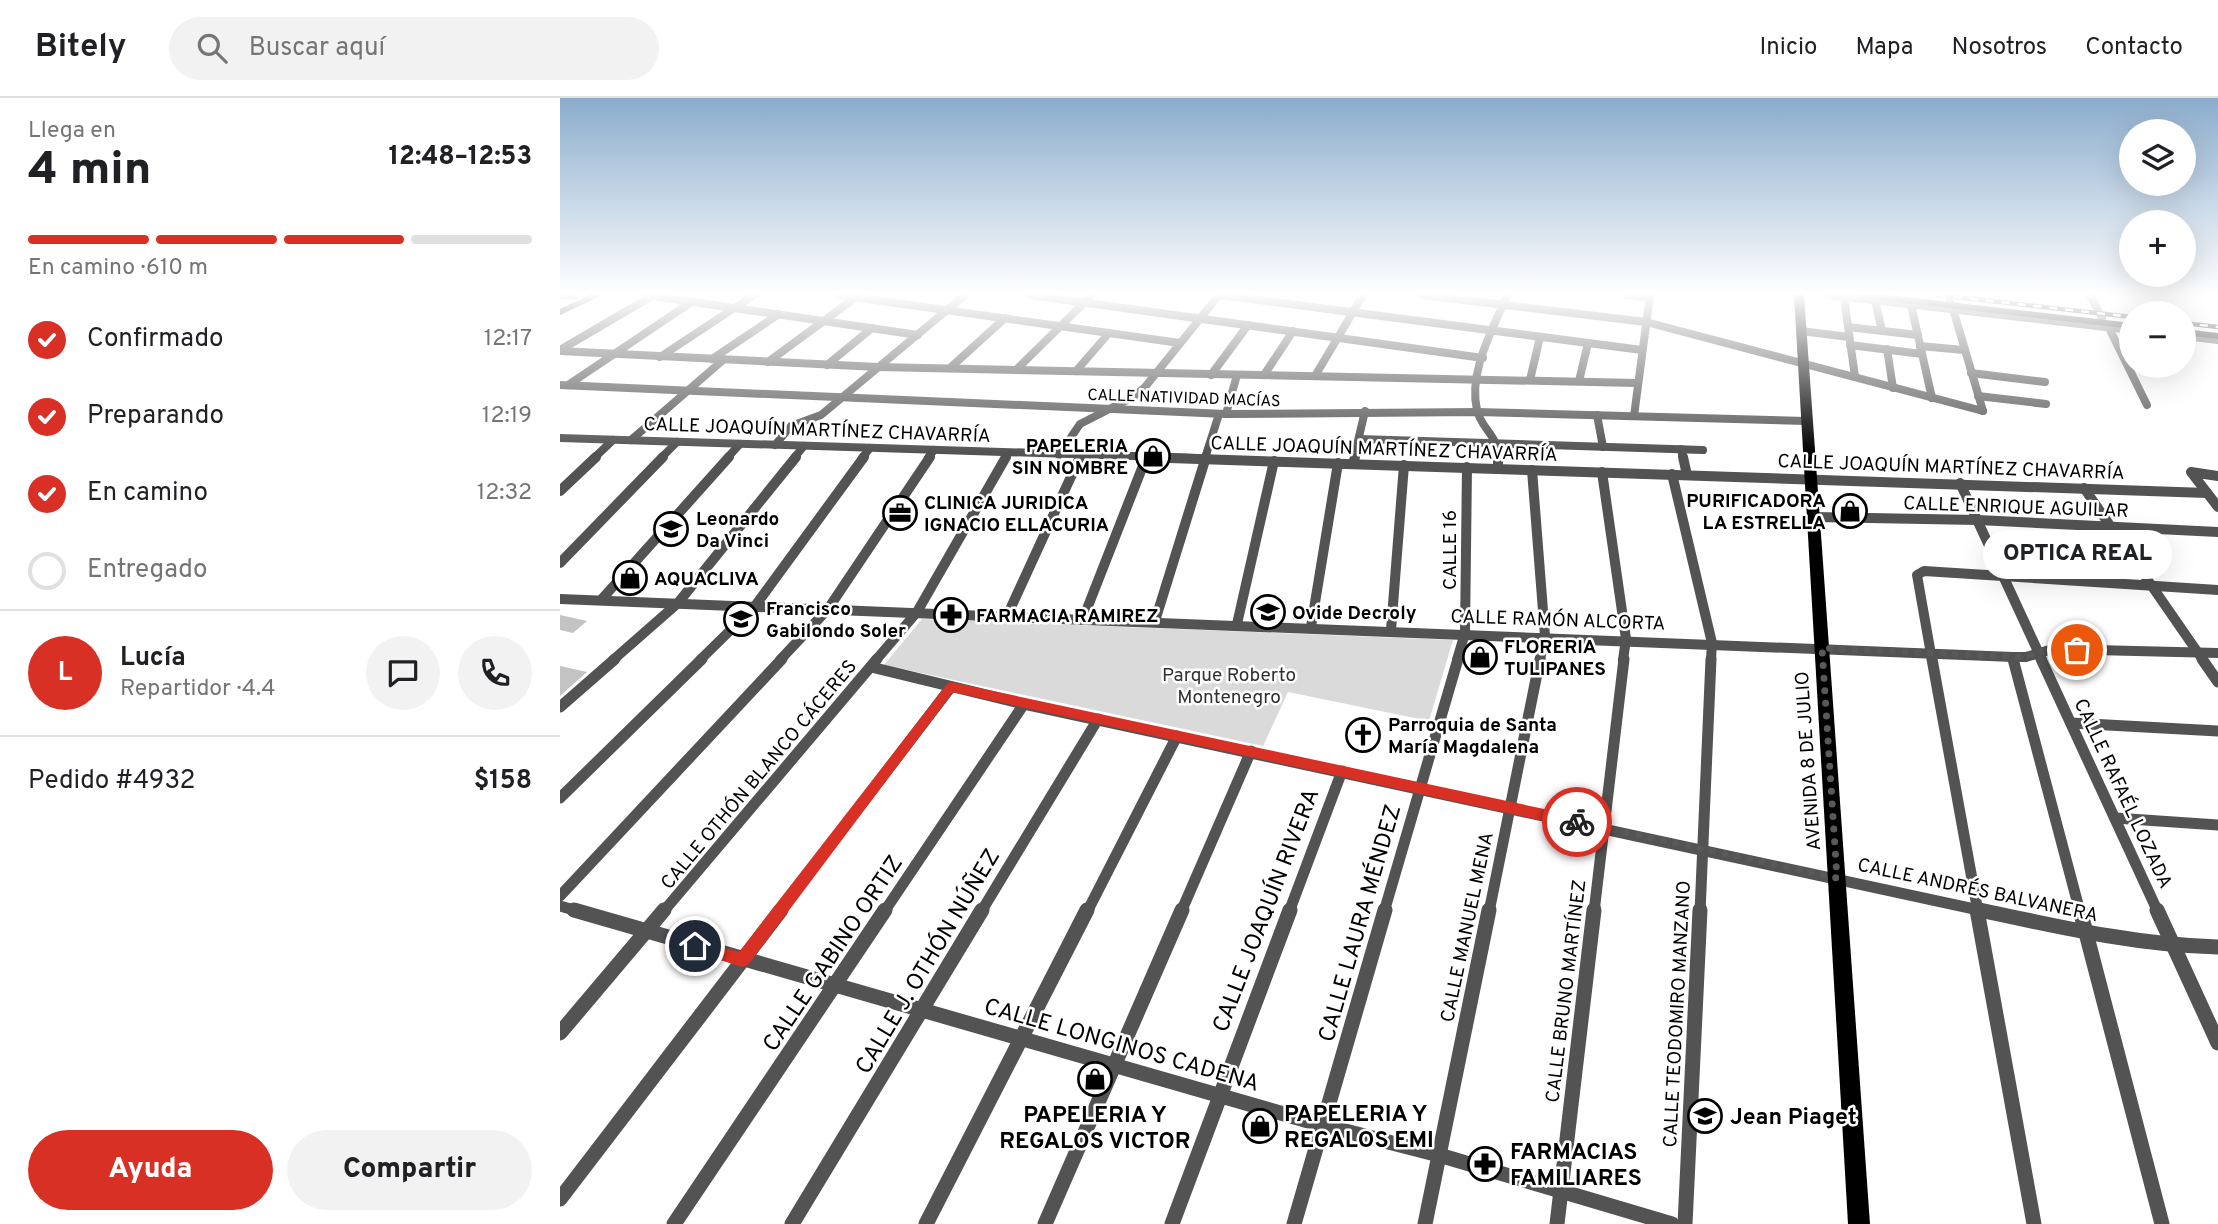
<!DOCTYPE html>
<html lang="es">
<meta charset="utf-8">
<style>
:root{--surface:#fff;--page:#f2f2f2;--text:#202124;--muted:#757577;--line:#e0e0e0;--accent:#d93025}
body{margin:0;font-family:Overpass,sans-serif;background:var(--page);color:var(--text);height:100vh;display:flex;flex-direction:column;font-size:26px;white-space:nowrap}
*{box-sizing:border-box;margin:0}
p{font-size:23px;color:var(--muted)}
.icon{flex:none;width:38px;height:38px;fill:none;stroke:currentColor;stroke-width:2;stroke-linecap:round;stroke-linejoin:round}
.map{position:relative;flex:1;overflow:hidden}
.panel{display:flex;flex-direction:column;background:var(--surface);width:560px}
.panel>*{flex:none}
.tools{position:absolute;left:1559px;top:21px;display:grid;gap:14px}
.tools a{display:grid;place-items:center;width:77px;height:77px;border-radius:50%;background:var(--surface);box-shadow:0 7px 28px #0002;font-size:35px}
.pin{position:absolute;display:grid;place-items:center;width:60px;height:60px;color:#fff;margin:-30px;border:4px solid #fff;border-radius:50%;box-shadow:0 2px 7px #0007}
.courier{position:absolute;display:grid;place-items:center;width:70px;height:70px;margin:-35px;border:5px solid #d93025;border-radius:50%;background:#fff;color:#222;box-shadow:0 2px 9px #0007}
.bubble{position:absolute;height:49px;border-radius:24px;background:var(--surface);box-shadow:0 7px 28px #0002;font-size:23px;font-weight:800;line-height:49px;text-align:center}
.overview em{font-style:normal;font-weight:800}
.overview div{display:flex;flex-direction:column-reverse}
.overview{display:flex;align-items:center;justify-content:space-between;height:119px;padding:0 28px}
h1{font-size:46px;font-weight:800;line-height:52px}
.bar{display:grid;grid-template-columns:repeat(4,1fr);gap:10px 7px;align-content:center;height:84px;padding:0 28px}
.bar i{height:9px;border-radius:5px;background:var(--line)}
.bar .on{background:var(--accent)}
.bar p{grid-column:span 4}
.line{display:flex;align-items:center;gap:18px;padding:0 28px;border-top:2px solid var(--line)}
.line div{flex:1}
.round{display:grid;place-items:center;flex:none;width:74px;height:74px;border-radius:37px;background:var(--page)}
ol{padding:0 28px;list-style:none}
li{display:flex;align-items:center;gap:21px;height:77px}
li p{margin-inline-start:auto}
li .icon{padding:7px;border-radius:50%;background:var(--accent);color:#fff;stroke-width:4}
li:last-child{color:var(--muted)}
li i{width:38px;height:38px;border:4px solid var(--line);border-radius:50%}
.primary-button{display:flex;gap:14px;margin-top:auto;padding:14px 28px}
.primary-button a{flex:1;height:80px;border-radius:42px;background:var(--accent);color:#fff;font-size:28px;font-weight:800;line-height:80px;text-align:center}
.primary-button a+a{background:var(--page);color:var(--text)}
header{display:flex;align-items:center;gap:42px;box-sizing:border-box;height:98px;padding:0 35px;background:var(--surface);border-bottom:2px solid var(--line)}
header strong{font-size:33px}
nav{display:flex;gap:38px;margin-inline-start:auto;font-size:24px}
.search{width:490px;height:63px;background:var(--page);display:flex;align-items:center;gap:18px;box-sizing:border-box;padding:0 24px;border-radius:38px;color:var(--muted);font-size:26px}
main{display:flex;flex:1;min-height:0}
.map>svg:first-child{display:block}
</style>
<header>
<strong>Bitely</strong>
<div class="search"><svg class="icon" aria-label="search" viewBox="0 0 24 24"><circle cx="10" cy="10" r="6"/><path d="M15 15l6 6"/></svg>Buscar aquí</div>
<nav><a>Inicio</a><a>Mapa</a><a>Nosotros</a><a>Contacto</a></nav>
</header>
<main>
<section class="panel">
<div class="overview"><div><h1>4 min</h1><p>Llega en</p></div><em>12:48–12:53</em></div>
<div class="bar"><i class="on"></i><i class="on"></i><i class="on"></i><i></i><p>En camino · 610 m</p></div>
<ol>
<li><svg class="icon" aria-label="check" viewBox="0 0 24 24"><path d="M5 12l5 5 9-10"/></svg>Confirmado<p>12:17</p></li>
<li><svg class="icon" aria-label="check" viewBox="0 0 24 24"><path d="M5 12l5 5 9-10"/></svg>Preparando<p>12:19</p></li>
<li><svg class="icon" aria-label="check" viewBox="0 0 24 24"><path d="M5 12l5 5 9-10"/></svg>En camino<p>12:32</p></li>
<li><i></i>Entregado</li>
</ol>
<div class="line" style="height:126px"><b class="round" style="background:var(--accent);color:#fff">L</b><div><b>Lucía</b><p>Repartidor · 4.4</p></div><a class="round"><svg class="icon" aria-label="chat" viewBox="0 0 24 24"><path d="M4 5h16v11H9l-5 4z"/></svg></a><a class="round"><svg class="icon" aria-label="phone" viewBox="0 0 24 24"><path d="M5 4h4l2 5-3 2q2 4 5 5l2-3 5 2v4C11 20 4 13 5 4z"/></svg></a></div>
<div class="line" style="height:91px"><div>Pedido #4932</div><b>$158</b></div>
<div class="primary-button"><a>Ayuda</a><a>Compartir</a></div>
</section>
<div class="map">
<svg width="1658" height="1126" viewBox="0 0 1658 1126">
<rect width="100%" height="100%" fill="#fff"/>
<!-- green -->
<path fill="#dadada" d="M362 521 893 542 869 623 728 594 703 648 324 567Z"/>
<!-- building -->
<g fill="#c3c3c3">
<path d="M0 517 27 523 13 535 0 532Z"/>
<path d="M0 568 27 574 0 598Z"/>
</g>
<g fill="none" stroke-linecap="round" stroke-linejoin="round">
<!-- minor-far3 -->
<g stroke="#535353" stroke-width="8">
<path d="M1 197 14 198"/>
<path d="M86 197 358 237"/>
<path d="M279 197 620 245"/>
<path d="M470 197 923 260"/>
<path d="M660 197 1082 252"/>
<path d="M862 197 1086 224 1423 313"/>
<path d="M1066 197 1090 200"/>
<path d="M1269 197 1572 232"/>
<path d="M1389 197 1390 202"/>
<path d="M1530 197 1542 220"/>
<path d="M1284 199 1295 279"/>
<path d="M1315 202 1322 233"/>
<path d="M1351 207 1372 300"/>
<path d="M1393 211 1423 313"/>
<path d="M1288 229 1358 237"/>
<path d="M1549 230 1587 307"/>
<path d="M1241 233 1289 239"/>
<path d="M1624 238 1658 242"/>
<path d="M1290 247 1362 256"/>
<path d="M1360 248 1404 252"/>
<path d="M1327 251 1333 290"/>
<path d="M0 252 92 198"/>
<path d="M0 253 318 269 1077 285"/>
<path d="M100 259 194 197"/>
<path d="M152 261 219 216"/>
<path d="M208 264 299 197"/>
<path d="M267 267 312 230"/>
<path d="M390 270 445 220"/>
<path d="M456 272 532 197"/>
<path d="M516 273 549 235"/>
<path d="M1411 275 1485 284"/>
<path d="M651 277 688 227"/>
<path d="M704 277 733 233"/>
<path d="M755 278 803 197"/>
<path d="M970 282 980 239"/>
<path d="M1019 283 1028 245"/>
<path d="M0 287 666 316 917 314 1247 323"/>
<path d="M8 287 133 203"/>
<path d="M1418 298 1486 306"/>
<path d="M666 316 677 277"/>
<path d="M1037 317 1043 349"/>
<path d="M1074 318 1090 197"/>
<path d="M0 340 635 360"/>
<path d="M799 341 1143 352"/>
<path d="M71 342 163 262"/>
<path d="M215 347 231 328 261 317 405 197"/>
<path d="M1121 351 1123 360"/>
<path d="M499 357 520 326 573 299 585 289 659 197"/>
<path d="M34 360 53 342"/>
<path d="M101 360 117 344"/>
<path d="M167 360 180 346"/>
<path d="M234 360 244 348"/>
<path d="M302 360 310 350"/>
<path d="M368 360 374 352"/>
<path d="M445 360 448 355"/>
<path d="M645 360 659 316"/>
<path d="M794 360 805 313"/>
<path d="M938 360C938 336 921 331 917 312 908 273 933 232 947 197"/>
</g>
<!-- minor-far2 -->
<g stroke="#535353" stroke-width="10">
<path d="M580 359 1647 395"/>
<path d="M938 359V370"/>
<path d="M1123 359 1127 377"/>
<path d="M793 366 795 359"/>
<path d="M972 372 985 538 980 562"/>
<path d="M1042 374 1066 541 1063 562"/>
<path d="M1112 376 1152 545 1151 562"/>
<path d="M1658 378 1631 374 1658 409"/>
<path d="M1400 385 1482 562"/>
<path d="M1524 390 1643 562"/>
<path d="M0 393 36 359"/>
<path d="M1254 419 1418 422 1658 434"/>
<path d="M0 465 103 359"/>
<path d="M0 501 1453 559H1466L1493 551 1658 555"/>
<path d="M41 502 169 359"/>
<path d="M447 518 520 359"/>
<path d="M523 521 586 360"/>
<path d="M595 523 646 359"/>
<path d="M677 526 714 363"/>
<path d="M751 529 778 365"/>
<path d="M831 532 844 367"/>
<path d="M1453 559 1454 562"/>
<path d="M53 562 118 505 236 359"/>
<path d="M140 562 195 508 304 359"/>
<path d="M220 562 268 511 370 359"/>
<path d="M316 562 357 514 446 359"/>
<path d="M897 562 905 535 907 369"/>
<path d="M1372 562 1357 477 1364 473 1658 492"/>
</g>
<!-- minor-far1 -->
<g stroke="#535353" stroke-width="11">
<path d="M1372 561 1418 814"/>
<path d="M1453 561 1520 814"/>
<path d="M1481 561 1598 814"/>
<path d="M1642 561 1658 584"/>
<path d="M311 569 464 606 1428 814"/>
<path d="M0 609 55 561"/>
<path d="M1511 625 1658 633"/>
<path d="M0 700 142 561"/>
<path d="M1555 720 1658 727"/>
<path d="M0 798 222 561"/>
<path d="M0 808 21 814"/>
<path d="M103 814 317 561"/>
<path d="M219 814 391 589"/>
<path d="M324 814 464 606"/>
<path d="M421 814 538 621"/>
<path d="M527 814 617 638"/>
<path d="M621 814 691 653"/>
<path d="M729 814 782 673"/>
<path d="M824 814 898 561"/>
<path d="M929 814 980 561"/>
<path d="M1034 814 1064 561"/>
<path d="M1140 814 1151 561"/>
</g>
<!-- minor -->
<g stroke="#535353" stroke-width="15">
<path d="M14 812 762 1027 879 1057 1112 1126"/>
<path d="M1417 812 1474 1126"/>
<path d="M1420 812C1499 829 1577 847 1658 849"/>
<path d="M1520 812 1602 1126"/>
<path d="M1597 812 1658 945"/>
<path d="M0 935 104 812"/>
<path d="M0 1101 221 812"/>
<path d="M114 1126 325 812"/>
<path d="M232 1126 422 812"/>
<path d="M366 1126 527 812"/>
<path d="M485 1126 622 812"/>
<path d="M612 1126 730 812"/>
<path d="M734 1126 825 812"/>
<path d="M865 1126 929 812"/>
<path d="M997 1126 1034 812"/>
<path d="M1125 1126 1140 812"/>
</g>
<!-- major -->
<g fill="#000" fill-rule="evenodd">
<path d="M31 197H43L0 217V211Z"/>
<path d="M1234 197H1244L1310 1126H1288Z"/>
<path d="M1300 197H1328L1572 225V231L1304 200Z"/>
<path d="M1624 231 1658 235V241L1624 237Z"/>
</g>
<!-- tram -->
<path stroke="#000" stroke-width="2" d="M0 212 32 197"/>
<!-- rail casing -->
<g stroke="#000" stroke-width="4.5">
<g id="rail">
<path d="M1378 197 1572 219"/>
<path d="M1624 225 1658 229"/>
</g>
</g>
<!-- rail -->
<use href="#rail" stroke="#fff" stroke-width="2.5" stroke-dasharray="8" stroke-linecap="butt"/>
</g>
<!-- sky -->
<linearGradient id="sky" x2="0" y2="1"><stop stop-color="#8baccc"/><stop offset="0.55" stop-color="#fff"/><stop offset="1" stop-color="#fff" stop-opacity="0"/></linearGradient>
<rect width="1658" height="355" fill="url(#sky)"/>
<!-- route -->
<path fill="#d93025" d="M391 584 1017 718 1023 724 1017 730 393 594 188 867 182 869 130 852 128 848 130 843 135 841 179 854 387 586Z"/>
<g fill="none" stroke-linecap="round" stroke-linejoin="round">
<!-- done -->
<path stroke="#595959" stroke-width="7" stroke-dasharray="0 12.6" d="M1017 724 1277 780 1262 550 1466 559 1486 552H1517"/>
</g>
<!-- icons -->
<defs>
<g id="shop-ring" transform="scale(1.75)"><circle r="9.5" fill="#fff" stroke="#000" stroke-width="1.5"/><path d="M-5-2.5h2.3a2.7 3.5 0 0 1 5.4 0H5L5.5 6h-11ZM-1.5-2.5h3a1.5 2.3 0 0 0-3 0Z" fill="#000"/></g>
<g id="office-ring" transform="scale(1.75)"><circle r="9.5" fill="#fff" stroke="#000" stroke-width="1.5"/><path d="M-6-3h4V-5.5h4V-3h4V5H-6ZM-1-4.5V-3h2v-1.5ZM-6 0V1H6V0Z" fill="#000"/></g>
<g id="school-ring" transform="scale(1.75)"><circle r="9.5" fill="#fff" stroke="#000" stroke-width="1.5"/><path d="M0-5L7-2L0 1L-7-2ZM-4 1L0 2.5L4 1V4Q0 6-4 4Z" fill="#000"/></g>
<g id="pharmacy-ring" transform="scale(1.75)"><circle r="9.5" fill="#fff" stroke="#000" stroke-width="1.5"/><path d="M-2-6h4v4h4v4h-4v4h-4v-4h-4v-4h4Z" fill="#000"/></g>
<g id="church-ring" transform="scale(1.75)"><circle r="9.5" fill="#fff" stroke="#000" stroke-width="1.5"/><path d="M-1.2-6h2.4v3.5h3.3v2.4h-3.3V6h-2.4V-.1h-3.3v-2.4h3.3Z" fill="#000"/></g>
</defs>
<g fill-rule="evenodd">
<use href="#shop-ring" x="593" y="358"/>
<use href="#shop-ring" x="1290" y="413"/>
<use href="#office-ring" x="340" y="415"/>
<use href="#school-ring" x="111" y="431"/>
<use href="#shop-ring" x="70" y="480"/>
<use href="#school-ring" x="708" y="514"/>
<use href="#pharmacy-ring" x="391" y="517"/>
<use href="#school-ring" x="181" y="521"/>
<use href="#shop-ring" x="920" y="559"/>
<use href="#church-ring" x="803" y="637"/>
<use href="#shop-ring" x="535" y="981"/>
<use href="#school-ring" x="1145" y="1018"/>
<use href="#shop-ring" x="700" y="1028"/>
<use href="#pharmacy-ring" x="925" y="1066"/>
</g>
<g text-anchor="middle" stroke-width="5" stroke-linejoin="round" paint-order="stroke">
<!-- far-street labels -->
<g font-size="16" fill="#000" stroke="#fff">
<text transform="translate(624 299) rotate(2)" y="6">CALLE NATIVIDAD MACÍAS</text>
</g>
<!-- street labels -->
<g font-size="19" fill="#000" stroke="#fff">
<text transform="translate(257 331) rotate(2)" y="7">CALLE JOAQUÍN MARTÍNEZ CHAVARRÍA</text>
<text transform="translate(824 350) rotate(2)" y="7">CALLE JOAQUÍN MARTÍNEZ CHAVARRÍA</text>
<text transform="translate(1391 368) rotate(2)" y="7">CALLE JOAQUÍN MARTÍNEZ CHAVARRÍA</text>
<text transform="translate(1456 408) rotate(2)" y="7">CALLE ENRIQUE AGUILAR</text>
<text transform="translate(889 452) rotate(-90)" y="7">CALLE 16</text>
<text transform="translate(998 521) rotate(2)" y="7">CALLE RAMÓN ALCORTA</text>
<text transform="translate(1247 663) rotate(-94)" y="7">AVENIDA 8 DE JULIO</text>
<text transform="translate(198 676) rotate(-50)" y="7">CALLE OTHÓN BLANCO CÁCERES</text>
<text transform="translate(1564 695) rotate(65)" y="7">CALLE RAFAÉL LOZADA</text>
<text transform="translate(1418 791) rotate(12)" y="7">CALLE ANDRÉS BALVANERA</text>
<text transform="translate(906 829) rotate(-78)" y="7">CALLE MANUEL MENA</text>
<text transform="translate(1005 893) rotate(-83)" y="7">CALLE BRUNO MARTÍNEZ</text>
<text transform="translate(1116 916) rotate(-87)" y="7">CALLE TEODOMIRO MANZANO</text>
</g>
<!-- poi labels -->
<g font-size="19" font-weight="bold" fill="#000" stroke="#fff" text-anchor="start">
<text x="568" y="354" text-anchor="end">PAPELERIA<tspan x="568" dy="22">SIN NOMBRE</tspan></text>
<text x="1266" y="409" text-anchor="end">PURIFICADORA<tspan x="1266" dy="22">LA ESTRELLA</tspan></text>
<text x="364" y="411">CLINICA JURIDICA<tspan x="364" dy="22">IGNACIO ELLACURIA</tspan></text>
<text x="136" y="427">Leonardo<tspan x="136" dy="22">Da Vinci</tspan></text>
<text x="94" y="487">AQUACLIVA</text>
<text x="206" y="517">Francisco<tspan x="206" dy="22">Gabilondo Soler</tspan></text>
<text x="732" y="521">Ovide Decroly</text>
<text x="416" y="524">FARMACIA RAMIREZ</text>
<text x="944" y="555">FLORERIA<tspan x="944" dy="22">TULIPANES</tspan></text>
<text x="828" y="633">Parroquia de Santa<tspan x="828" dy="22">María Magdalena</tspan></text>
</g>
<!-- park labels -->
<g font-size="19" fill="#313131" stroke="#fff">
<text x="669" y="583">Parque Roberto<tspan x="669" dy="22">Montenegro</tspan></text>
</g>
<!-- near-street labels -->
<g font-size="23" fill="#000" stroke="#fff">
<text transform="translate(705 812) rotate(-69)" y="8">CALLE JOAQUÍN RIVERA</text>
<text transform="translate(799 825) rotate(-74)" y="8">CALLE LAURA MÉNDEZ</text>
<text transform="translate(272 855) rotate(-56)" y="8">CALLE GABINO ORTIZ</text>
<text transform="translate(367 863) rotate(-59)" y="8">CALLE J. OTHÓN NÚÑEZ</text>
<text transform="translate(562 946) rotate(16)" y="8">CALLE LONGINOS CADENA</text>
</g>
<!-- near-poi labels -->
<g font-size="23" font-weight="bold" fill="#000" stroke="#fff" text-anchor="start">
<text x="724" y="1023">PAPELERIA Y<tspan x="724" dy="26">REGALOS EMI</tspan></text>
<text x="535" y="1024" text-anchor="middle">PAPELERIA Y<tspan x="535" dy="26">REGALOS VICTOR</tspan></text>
<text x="1170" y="1026">Jean Piaget</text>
<text x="950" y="1061">FARMACIAS<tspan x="950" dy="26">FAMILIARES</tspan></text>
</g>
</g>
</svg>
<div class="tools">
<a><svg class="icon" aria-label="layers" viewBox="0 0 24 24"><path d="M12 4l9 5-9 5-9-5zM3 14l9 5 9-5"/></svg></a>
<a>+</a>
<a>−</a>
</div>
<div class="pin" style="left:1517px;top:552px;background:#ea580c"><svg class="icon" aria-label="bag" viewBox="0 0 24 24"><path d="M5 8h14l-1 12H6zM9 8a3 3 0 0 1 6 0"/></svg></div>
<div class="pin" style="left:135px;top:848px;background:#1f2937"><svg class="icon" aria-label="home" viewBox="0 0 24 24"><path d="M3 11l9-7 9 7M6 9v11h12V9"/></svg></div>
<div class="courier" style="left:1017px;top:724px"><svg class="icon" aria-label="bike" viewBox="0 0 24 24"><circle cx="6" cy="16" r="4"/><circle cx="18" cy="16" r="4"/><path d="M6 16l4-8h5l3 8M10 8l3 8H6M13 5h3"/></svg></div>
<div class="bubble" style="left:1423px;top:432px;width:189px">OPTICA REAL</div>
</div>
</main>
